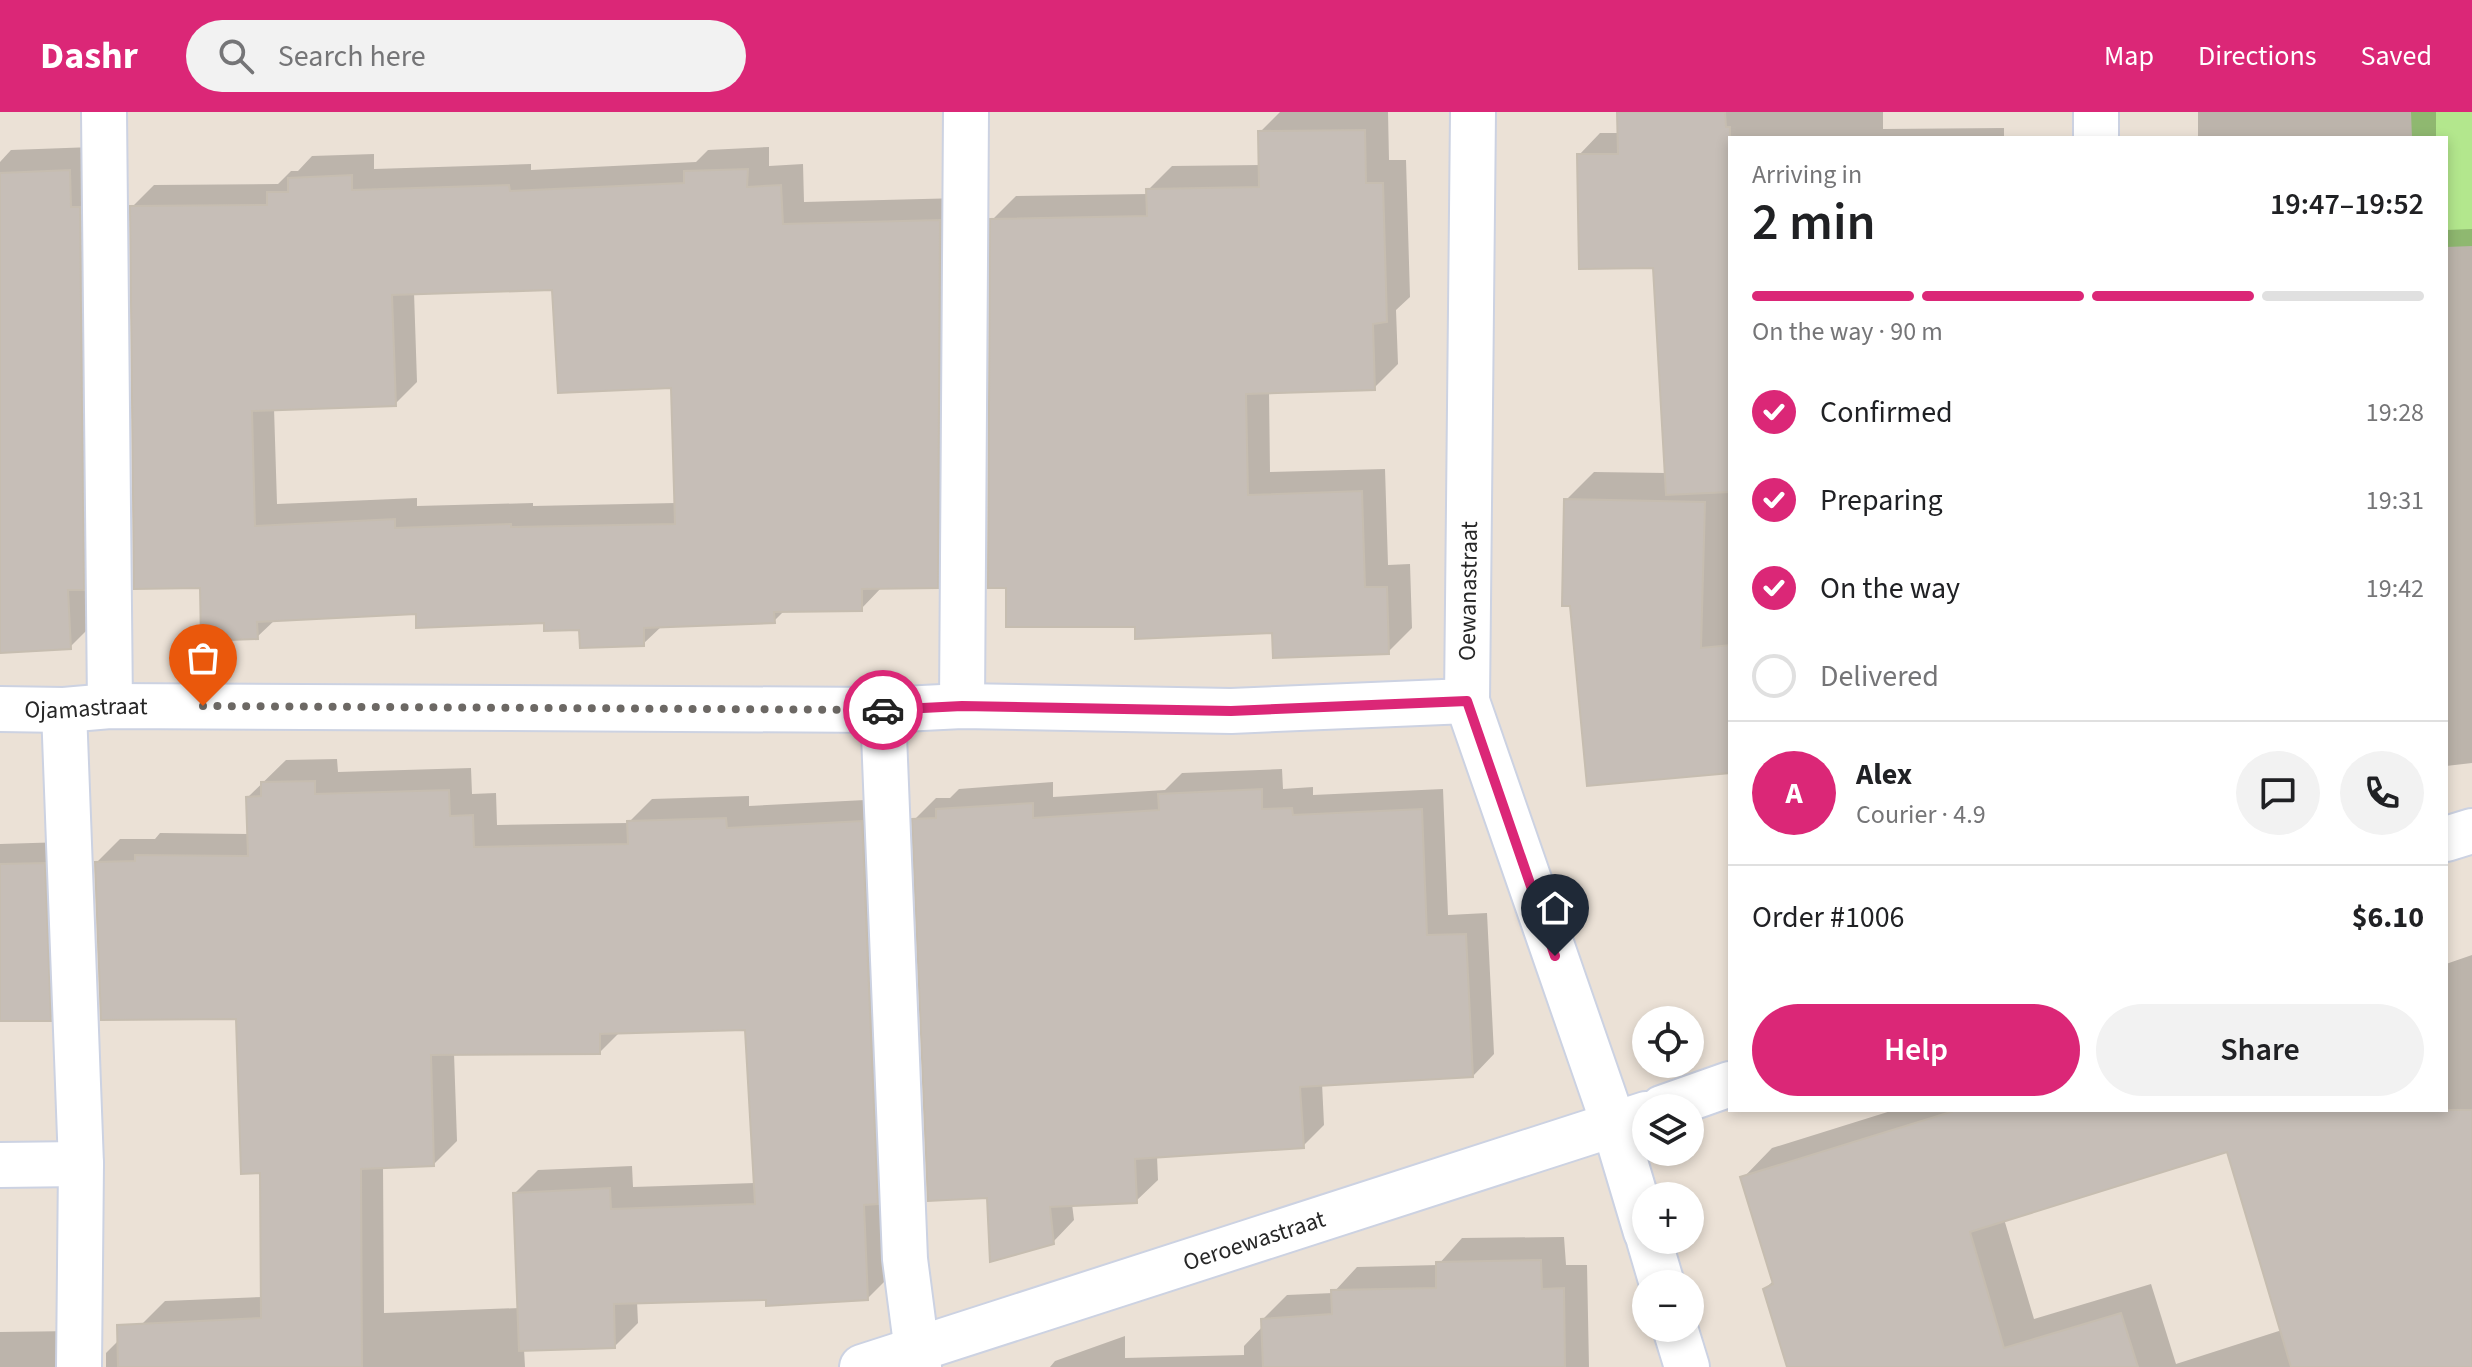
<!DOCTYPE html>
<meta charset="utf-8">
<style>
:root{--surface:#fff;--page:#f2f2f2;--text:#202124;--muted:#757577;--line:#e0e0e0;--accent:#db2777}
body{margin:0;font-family:"Source Sans 3",sans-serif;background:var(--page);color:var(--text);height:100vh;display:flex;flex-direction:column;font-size:30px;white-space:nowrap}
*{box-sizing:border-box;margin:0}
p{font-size:26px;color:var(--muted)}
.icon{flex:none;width:44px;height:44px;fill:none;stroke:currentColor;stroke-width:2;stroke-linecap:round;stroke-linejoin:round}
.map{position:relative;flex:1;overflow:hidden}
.panel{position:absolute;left:1728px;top:24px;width:720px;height:976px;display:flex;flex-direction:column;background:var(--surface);border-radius:0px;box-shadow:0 4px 12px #0003}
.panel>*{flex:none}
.fabs{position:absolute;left:1632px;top:894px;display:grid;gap:16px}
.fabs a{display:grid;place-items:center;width:72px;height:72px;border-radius:50%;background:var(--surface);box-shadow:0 4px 12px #0003;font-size:40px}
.pin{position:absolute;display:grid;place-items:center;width:68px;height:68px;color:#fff;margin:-82px -34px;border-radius:50% 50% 50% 0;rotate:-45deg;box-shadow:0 0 8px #0007}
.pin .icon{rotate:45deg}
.courier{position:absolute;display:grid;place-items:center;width:80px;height:80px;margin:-40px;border:6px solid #db2777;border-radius:50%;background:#fff;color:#222;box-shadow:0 2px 10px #0007}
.summary em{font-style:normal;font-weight:600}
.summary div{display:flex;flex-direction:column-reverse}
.summary{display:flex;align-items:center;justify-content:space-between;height:136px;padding:0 24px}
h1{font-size:52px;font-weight:600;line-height:60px}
.bar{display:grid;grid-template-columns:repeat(4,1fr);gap:12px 8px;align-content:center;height:96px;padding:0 24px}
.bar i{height:10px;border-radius:6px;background:var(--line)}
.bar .active{background:var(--accent)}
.bar p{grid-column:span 4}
.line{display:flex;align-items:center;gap:20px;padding:0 24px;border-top:2px solid var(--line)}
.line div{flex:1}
.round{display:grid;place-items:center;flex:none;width:84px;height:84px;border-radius:42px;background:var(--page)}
ol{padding:0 24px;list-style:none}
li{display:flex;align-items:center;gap:24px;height:88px}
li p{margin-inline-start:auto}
li .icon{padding:8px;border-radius:50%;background:var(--accent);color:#fff;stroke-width:4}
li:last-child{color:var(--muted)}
li i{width:44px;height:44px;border:4px solid var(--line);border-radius:50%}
.primary-button{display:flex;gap:16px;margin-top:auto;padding:16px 24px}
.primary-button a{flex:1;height:92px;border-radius:48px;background:var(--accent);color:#fff;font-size:32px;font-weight:600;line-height:92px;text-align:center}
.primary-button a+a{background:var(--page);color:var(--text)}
header{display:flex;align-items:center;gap:48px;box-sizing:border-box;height:112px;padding:0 40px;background:var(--accent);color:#fff}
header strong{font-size:38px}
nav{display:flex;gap:44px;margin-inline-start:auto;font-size:28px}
.search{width:560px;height:72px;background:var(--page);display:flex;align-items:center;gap:20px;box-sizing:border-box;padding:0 28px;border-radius:44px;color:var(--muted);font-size:30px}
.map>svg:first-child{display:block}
</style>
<header>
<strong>Dashr</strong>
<div class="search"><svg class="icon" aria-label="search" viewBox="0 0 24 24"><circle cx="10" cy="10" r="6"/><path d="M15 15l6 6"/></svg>Search here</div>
<nav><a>Map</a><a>Directions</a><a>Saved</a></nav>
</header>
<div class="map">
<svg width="2472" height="1255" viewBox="0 0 2472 1255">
<rect width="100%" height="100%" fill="#ebe1d6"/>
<!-- green -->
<path fill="#b3e78d" d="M2411 0H2472V134L2446 135V26H2412Z"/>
<!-- shadow -->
<g fill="#0003" fill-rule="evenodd">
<path d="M1280 0H1388L1389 48H1406L1410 185 1396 198 1398 252 1374 276 1269 279 1270 360 1385 357 1388 453 1410 452 1412 516 1388 540 1274 518 1137 513 992 108 1016 84 1148 82V78L1172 54 1261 53 1260 20Z"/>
<path d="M1619 0H1883V17L2004 16V26H1730V659L1566 388 1594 360 1666 361 1655 154 1579 43 1600 21H1619Z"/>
<rect x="2198" y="0" width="238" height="26"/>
<path d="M93 35 94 511 70 535 0 536V50L11 38Z"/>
<path d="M769 35V54L803 52 804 90 962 86 959 452 937 474H883L861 497 785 498 774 509 662 514 643 532 546 509 418 500 276 507 257 525 202 474 132 95 154 73 278 72 291 59H298L312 44 374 42V57L531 52V58L696 50 708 38ZM554 175 673 273 676 391 533 394V391L417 394V386L277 392 274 296 395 292 417 270 414 180Z"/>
<path d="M2472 117V651L2446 654V118Z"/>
<path d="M337 647 338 660 471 656 472 682 496 681 497 713 628 711 652 687 749 684V694L885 687 890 1164 867 1187 637 1189 638 1211 615 1234 524 1237 525 1255H106V1241L129 1218 142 1212 165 1189 263 1185 262 1059 238 905 97 750 120 727H155L160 721 249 722 248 685 286 648ZM746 915 755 1071 633 1075 632 1054 538 1058 515 1081 520 1196 384 1201 383 1054 434 1052 457 1029 454 941 600 940 620 920Z"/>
<path d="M1282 657 1283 677 1313 675V683L1443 677 1448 803 1487 801 1494 942 1473 964 1322 971 1324 1013 1303 1034 1157 1044 1158 1068 1136 1089 1072 1092 1074 1108 1053 1130 989 1084 914 708 936 686H950L959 677 1053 670V685L1165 678 1182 661Z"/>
<path d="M65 730 71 885 50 907 0 908V732Z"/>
<path d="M2472 843V1255H1789L1765 1177 1774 1168 1743 1066 1772 1036 1894 998H2446V852ZM2229 1037 2282 1218 2176 1252 2151 1172 2034 1207 2004 1107Z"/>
<path d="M1564 1125 1566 1153H1587L1589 1255H1050L1055 1249 1125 1224V1246L1244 1243V1234L1263 1214V1207L1287 1183 1333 1181 1357 1155 1438 1153 1462 1126Z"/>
<path d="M76 1219 92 1255H0V1220Z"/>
</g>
<!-- building -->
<g fill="#c6beb7" stroke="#c6bdb0" stroke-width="2" fill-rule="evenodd">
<path d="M1617 0H1725L1726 15H1730V380L1666 383 1653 156 1579 157 1577 42H1618Z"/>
<path d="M1365 18 1366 71H1383L1387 210 1373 212 1375 278 1246 282 1248 383 1362 379 1365 475H1387L1389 542 1273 546 1272 521 1135 527V515H1006V476H988L990 107 1147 104 1146 77 1259 75 1258 19Z"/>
<path d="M748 57 747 75 781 73 783 112 940 108 938 476 862 477V499L774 500 775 511 644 516V534L580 536 579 518 544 519V511L416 516V502L257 510 258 527 201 529 200 476 134 477 130 94 267 93V80H288V66L352 63V78L509 73 510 79 684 71V59ZM552 178 558 281 671 276 675 412 511 415V412L395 416V407L255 414 252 299 396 294 392 183Z"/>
<path d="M70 58 71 95H80L84 478H68L71 537 0 541V61Z"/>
<path d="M1564 387 1705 390 1701 536 1730 533V661L1587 674 1570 494H1562Z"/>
<path d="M315 669V682L449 678 450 704 473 703 474 735 628 732 627 709 726 706 727 716 862 709 878 1092 864 1093 868 1188 766 1194V1188L614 1192 615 1236 519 1239 513 1081 610 1076 611 1097 755 1092 745 918 600 922V942L431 943 434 1054 361 1057 362 1255H118L117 1213 261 1206 260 1061 241 1062 236 907 101 908 95 750 135 749V743L248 744 246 685 261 684V670Z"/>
<path d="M1262 677V697L1292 696 1293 703 1422 697 1427 823 1466 822 1473 965 1300 975 1304 1036 1135 1047 1137 1091 1050 1095 1054 1132 990 1150 987 1086 928 1089 912 707 936 706V697L1033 691V706L1159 698 1158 682Z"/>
<path d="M45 751 51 909H0V752Z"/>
<path d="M1957 998H2472V1255H2291L2227 1040 1970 1120 2004 1236 2121 1201 2138 1255H1787L1763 1177 1773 1172 1740 1065Z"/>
<path d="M1541 1148 1542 1177 1564 1176 1565 1255H1263L1261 1207 1332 1202 1331 1178 1436 1176V1150Z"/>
</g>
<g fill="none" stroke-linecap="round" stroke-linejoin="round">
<!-- minor casing -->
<g stroke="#ccd2e2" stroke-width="48">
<g id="minor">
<path d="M104 0 110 594"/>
<path d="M1473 0 1467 589 1614 1013 1646 1120"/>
<path d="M2096 26V0"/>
<path d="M962 594 966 0"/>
<path id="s1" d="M0 597 64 598 110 594 883 598 962 594 1231 599 1467 589"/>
<path d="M64 598 81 1052 79 1255"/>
<path d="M883 598 905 1147 919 1255"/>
<path d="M2446 727 2472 719"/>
<path d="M1662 996 1730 972"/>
<path d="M0 1053 81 1052"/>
<path d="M1649 1128 1662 1172"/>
<path d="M1675 1216 1687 1255"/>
<path id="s2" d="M862 1255 1646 1002"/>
</g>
</g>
<!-- minor -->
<use href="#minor" stroke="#fff" stroke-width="44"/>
</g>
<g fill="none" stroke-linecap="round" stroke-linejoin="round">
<!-- done -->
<path stroke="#6c6864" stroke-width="8" stroke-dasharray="0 14.4" d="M203 594 883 598"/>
<!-- route -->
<path stroke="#db2777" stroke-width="10" d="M883 598 962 594 1231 599 1467 589 1555 844"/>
</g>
<g text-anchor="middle" stroke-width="6" stroke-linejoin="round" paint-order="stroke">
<!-- street labels -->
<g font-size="24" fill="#272727" stroke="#fff">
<text transform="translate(1468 479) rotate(-89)" y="8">Oewanastraat</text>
<text dy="8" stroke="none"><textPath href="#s1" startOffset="86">Ojamastraat</textPath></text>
<text dy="8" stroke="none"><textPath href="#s2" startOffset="412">Oeroewastraat</textPath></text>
</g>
</g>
</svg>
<div class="fabs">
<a><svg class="icon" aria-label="locate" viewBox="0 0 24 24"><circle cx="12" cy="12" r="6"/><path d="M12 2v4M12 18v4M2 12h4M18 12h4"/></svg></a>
<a><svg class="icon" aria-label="layers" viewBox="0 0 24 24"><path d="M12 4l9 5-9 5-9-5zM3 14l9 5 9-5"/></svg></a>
<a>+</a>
<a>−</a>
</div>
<div class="pin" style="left:203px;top:594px;background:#ea580c"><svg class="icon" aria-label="bag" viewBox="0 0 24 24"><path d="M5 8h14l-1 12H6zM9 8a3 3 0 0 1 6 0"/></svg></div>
<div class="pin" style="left:1555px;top:844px;background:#1f2937"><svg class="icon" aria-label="home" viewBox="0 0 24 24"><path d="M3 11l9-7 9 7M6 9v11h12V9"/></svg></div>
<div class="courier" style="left:883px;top:598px"><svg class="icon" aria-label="car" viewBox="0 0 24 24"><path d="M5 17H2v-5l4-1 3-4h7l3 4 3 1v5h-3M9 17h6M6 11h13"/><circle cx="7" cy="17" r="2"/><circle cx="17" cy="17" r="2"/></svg></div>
<section class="panel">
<div class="summary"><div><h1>2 min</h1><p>Arriving in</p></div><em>19:47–19:52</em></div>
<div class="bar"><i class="active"></i><i class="active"></i><i class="active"></i><i></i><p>On the way · 90 m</p></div>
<ol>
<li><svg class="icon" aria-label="check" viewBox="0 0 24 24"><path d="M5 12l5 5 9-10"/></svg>Confirmed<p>19:28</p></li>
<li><svg class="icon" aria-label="check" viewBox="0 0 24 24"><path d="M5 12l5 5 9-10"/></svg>Preparing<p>19:31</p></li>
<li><svg class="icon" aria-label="check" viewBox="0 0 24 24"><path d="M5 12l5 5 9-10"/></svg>On the way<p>19:42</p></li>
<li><i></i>Delivered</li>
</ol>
<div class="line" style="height:144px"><b class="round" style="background:var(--accent);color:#fff">A</b><div><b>Alex</b><p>Courier · 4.9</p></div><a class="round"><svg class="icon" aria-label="chat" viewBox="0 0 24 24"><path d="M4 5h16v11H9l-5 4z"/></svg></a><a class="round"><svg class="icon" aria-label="phone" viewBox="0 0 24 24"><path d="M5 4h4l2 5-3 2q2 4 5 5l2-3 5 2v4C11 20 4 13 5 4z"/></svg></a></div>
<div class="line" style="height:104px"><div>Order #1006</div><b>$6.10</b></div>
<div class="primary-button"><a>Help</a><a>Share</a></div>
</section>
</div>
